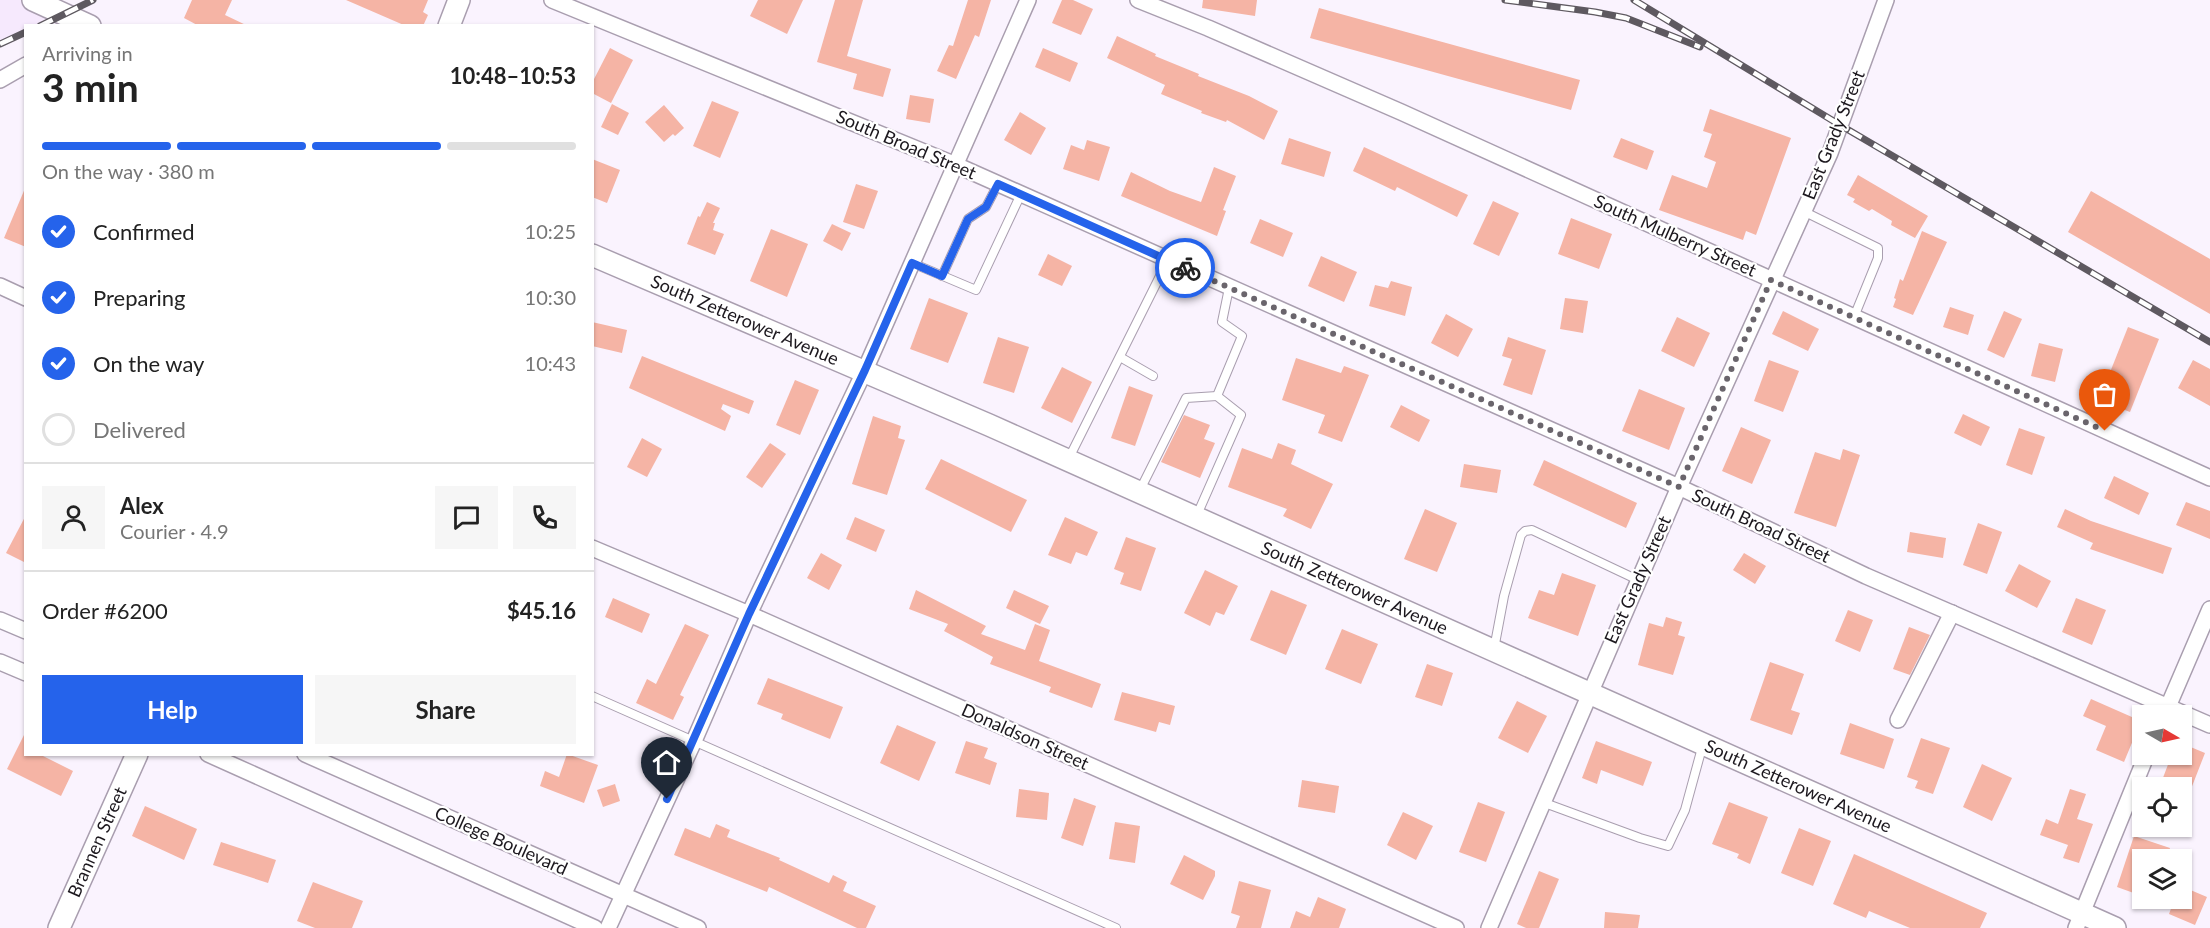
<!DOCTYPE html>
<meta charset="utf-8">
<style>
:root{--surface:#fff;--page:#f6f6f6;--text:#222;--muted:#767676;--line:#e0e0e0;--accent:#2563eb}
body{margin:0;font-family:Lato,sans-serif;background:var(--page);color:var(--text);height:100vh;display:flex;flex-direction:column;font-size:22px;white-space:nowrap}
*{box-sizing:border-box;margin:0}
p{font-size:20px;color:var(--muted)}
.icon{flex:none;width:33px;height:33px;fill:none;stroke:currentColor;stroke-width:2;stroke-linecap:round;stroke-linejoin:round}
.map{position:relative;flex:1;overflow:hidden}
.details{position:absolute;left:24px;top:24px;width:570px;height:732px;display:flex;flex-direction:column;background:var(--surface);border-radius:0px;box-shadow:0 2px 4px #0004}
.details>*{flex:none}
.needle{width:39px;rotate:99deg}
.fabs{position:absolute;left:2132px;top:705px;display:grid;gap:12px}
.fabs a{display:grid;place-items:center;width:60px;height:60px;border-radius:0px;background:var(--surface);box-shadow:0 2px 4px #0004;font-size:30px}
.pin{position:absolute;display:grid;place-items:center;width:51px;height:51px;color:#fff;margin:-62px -26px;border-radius:50% 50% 50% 0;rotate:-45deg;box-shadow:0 0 6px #0007}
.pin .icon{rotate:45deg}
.courier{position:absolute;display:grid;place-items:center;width:60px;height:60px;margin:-30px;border:4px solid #2563eb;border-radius:50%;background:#fff;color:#222;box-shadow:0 2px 8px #0007}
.overview em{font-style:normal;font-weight:700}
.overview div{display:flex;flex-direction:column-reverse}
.overview{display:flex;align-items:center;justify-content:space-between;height:102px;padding:0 18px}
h1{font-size:39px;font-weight:700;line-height:45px}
.bar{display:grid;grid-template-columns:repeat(4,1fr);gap:9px 6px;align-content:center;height:72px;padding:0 18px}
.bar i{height:8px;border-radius:4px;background:var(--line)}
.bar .current{background:var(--accent)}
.bar p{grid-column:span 4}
.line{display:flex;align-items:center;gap:15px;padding:0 18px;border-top:2px solid var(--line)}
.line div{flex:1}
.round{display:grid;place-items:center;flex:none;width:63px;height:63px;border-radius:0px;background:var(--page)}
ol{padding:0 18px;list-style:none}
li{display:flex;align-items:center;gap:18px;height:66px}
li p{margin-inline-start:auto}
li .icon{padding:6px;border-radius:50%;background:var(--accent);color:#fff;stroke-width:4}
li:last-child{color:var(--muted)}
li i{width:33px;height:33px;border:3px solid var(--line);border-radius:50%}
.cta{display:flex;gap:12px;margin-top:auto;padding:12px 18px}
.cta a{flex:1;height:69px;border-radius:0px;background:var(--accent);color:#fff;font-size:24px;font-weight:700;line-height:69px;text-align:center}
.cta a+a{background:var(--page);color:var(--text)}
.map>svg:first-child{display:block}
</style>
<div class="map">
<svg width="2210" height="928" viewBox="0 0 2210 928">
<rect width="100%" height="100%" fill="#faf3fe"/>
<!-- built -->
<path fill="#f6e9fd" d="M0 0H33L64 14 40 25 26 26 25 32 0 44Z"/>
<!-- building -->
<g fill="#f5b4a5">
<path d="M192 0H232L225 15 248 26H199L184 18Z"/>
<path d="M346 0H428L423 12 428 15 423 26H406Z"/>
<path d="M758 0H803L787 34 750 16Z"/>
<path d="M835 0H863L847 56 891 69 883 97 853 89 857 74 817 62Z"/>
<path d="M968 0H991L979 37 975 35 956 79 937 71 949 45 953 46Z"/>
<path d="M1062 0H1073L1093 9 1081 35 1052 23Z"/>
<path d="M1203 0H1257L1255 16 1202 8Z"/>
<path d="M1319 8 1580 80 1571 110 1310 38Z"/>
<path d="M1117 36 1156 54 1155 56 1199 74 1198 76 1249 96 1278 111 1264 140 1227 120 1226 122 1201 113 1202 111 1161 94 1165 85 1107 58Z"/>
<path d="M610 48 633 60 611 103 592 93V83Z"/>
<path d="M1043 48 1078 63 1070 82 1035 67Z"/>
<path d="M910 95 934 99 930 123 906 119Z"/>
<path d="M712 101 739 112 720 158 693 146Z"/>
<path d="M612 104 629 113 618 135 601 127Z"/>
<path d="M664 105 684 128 675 136 673 134 664 142 645 122Z"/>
<path d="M1710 109 1791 138 1756 235 1746 231 1743 240 1659 210 1672 175 1707 188 1716 162 1704 157 1712 134 1703 131Z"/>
<path d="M1020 112 1046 128 1031 155 1004 140Z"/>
<path d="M1289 138 1331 152 1324 177 1281 164Z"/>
<path d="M1621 138 1654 151 1647 170 1613 157Z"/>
<path d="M1087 140 1110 147 1099 181 1063 169 1071 145 1084 150Z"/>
<path d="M1364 147 1468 195 1457 217 1397 187 1395 191 1353 171Z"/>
<path d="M592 159 620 170 607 203 592 197Z"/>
<path d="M1214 167 1236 176 1223 210 1226 211 1217 236 1121 196 1131 172 1170 191 1201 202Z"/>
<path d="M1858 175 1928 216 1915 238 1891 225 1892 221 1872 209 1869 211 1853 202 1855 199 1847 195Z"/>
<path d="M856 184 878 191 864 229 843 222Z"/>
<path d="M26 186V247L4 238Z"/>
<path d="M2091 191 2210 259V314L2068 232Z"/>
<path d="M1493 201 1519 213 1499 256 1473 244Z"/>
<path d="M707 202 720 208 713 223H715L713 230 724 234 715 255 687 244 698 216 700 217Z"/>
<path d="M1571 218 1612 234 1599 269 1558 254Z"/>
<path d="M1260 219 1293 233 1283 257 1250 243Z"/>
<path d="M832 224 851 233 842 251 823 241Z"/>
<path d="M771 229 808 244 787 297 750 281Z"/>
<path d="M1922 231 1947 242 1913 315 1893 307 1896 299 1894 298 1900 279 1903 281Z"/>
<path d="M1048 254 1072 266 1062 286 1038 275Z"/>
<path d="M1321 256 1357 272 1344 302 1308 286Z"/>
<path d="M1391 281 1412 287 1405 316 1369 306 1375 285 1388 288Z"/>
<path d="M929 298 968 313 948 363 910 349Z"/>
<path d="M1565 298 1588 301 1583 333 1560 329Z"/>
<path d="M1950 307 1974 315 1968 335 1943 327Z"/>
<path d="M1783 311 1819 329 1808 351 1772 334Z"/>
<path d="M2004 311 2022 319 2004 358 1987 350Z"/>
<path d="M1446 314 1473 329 1458 357 1431 343Z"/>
<path d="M1677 317 1710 333 1694 367 1661 351Z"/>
<path d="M592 322 627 330 622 353 592 346Z"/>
<path d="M2128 327 2159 339 2130 412 2099 400Z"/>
<path d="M998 337 1029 347 1014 393 983 383Z"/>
<path d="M1508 337 1546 350 1532 395 1503 385 1512 359 1502 356Z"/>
<path d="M2039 343 2063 349 2055 382 2031 376Z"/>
<path d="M642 356 754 401 749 414 723 404 721 409 731 416 725 431 629 388Z"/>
<path d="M1296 358 1341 373 1344 366 1369 375 1342 442 1318 433 1325 415 1282 400Z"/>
<path d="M1769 360 1799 371 1783 412 1754 401Z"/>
<path d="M2193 360 2210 369V406L2178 388Z"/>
<path d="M1062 367 1092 382 1072 423 1041 408Z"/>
<path d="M795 380 819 390 800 435 776 425Z"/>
<path d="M1129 386 1153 395 1135 446 1111 438Z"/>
<path d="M1639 389 1685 408 1669 450 1622 431Z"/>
<path d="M1401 405 1430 420 1419 442 1390 427Z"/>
<path d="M1963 414 1990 427 1981 446 1954 433Z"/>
<path d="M1184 415 1210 425 1204 439 1215 443 1200 478 1161 462Z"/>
<path d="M873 416 901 426 898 438 905 440 887 495 852 484Z"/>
<path d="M1741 427 1771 440 1752 484 1722 471Z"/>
<path d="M2019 428 2045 437 2032 475 2006 465Z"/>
<path d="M642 438 662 449 647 477 627 467Z"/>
<path d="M770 443 786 454 762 488 746 477Z"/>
<path d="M1278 443 1296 450 1291 464 1333 484 1311 529 1283 516 1287 509 1228 487 1242 448 1272 459Z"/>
<path d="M1843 449 1860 455 1836 527 1794 513 1815 452 1840 460Z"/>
<path d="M941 459 1027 500 1011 532 925 489Z"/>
<path d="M1544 460 1637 503 1626 528 1533 485Z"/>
<path d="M1464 464 1501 470 1497 493 1460 487Z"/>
<path d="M2114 476 2149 493 2139 515 2104 498Z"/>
<path d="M2186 502 2210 511V539L2176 525Z"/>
<path d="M1425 509 1457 523 1437 572 1404 559Z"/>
<path d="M2065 509 2091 521 2172 548 2163 574 2090 549 2093 543 2057 527Z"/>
<path d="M26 515V563L6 553Z"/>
<path d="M855 517 885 530 876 552 846 539Z"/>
<path d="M1065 517 1098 532 1087 556 1076 552 1071 564 1048 555Z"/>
<path d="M1978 523 2002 532 1987 574 1963 565Z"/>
<path d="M1910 532 1946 538 1943 558 1907 552Z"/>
<path d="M1126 537 1156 548 1141 591 1120 584 1124 573 1114 569Z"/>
<path d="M821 553 842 565 829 590 807 578Z"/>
<path d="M1744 553 1766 566 1755 584 1733 570Z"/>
<path d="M2019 564 2051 581 2037 608 2005 591Z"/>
<path d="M1205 570 1238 586 1224 615 1216 612 1210 626 1184 613Z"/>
<path d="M1562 573 1596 585 1578 636 1528 618 1539 590 1554 595Z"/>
<path d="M916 590 986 626 981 634 1025 650 1035 624 1050 630 1039 661 1101 684 1092 708 1049 692 1051 687 990 664 993 657 944 631 948 624 909 609Z"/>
<path d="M1014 590 1049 606 1040 624 1006 608Z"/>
<path d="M1271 590 1307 605 1286 655 1250 640Z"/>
<path d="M613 598 650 614 642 633 605 617Z"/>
<path d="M2076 598 2106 610 2092 645 2062 632Z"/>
<path d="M1848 610 1873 620 1860 652 1835 641Z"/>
<path d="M1666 617 1682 622 1678 635 1685 637 1673 675 1638 665 1649 623 1663 627Z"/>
<path d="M685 624 709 635 680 695 684 697 673 720 636 703 647 679 656 684Z"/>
<path d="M1909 627 1930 635 1910 675 1893 669Z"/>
<path d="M1342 629 1378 644 1361 684 1325 669Z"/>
<path d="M1770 662 1804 674 1791 710 1800 713 1792 735 1750 720Z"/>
<path d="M1427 664 1453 673 1442 706 1415 697Z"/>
<path d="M768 678 843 707 830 739 781 719 783 714 757 704Z"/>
<path d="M1122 692 1175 706 1170 725 1159 722 1156 732 1114 720Z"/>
<path d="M2091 699 2141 721 2124 762 2096 750 2106 726 2083 716Z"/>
<path d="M1517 701 1547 716 1528 753 1498 738Z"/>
<path d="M1850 723 1894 739 1884 769 1840 754Z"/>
<path d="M897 725 936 742 919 781 880 763Z"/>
<path d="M26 731V754H39L73 771 61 796 7 769Z"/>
<path d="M1921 738 1950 748 1933 794 1915 788 1918 781 1907 777Z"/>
<path d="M966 741 988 748 984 758 997 763 990 785 955 773Z"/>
<path d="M1596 741 1652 762 1643 786 1601 770 1597 784 1582 778Z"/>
<path d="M2181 743 2205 753 2189 794 2181 791V788H2172L2161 783 2172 754H2181Z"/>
<path d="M567 754 598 765 584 803 540 786 545 771 559 777Z"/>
<path d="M1982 764 2012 778 1992 821 1963 807Z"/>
<path d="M1302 780 1339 786 1335 813 1298 807Z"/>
<path d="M615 784 620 801 603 807 597 790Z"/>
<path d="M1019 789 1049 793 1047 820 1016 817Z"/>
<path d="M2070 789 2086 794 2077 819 2093 824 2079 863 2063 858 2068 845 2040 835 2046 819 2058 824Z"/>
<path d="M1074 798 1096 806 1083 846 1061 838Z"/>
<path d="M1478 802 1505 812 1486 862 1459 852Z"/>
<path d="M1729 802 1768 817 1750 864 1737 858 1739 854 1712 844Z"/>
<path d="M145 806 197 829 184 860 132 836Z"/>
<path d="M1403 812 1433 826 1416 860 1387 845Z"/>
<path d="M1115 822 1140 826 1135 863 1109 859Z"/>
<path d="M716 824 730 830 727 837 780 858 779 860 829 883 833 875 847 882 843 891 876 906 866 928H857L769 887 767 892 674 855 685 828 710 838Z"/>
<path d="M1799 828 1831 841 1813 886 1781 873Z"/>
<path d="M2134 836 2170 848 2166 860H2142V896L2117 887Z"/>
<path d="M221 842 276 860 268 883 213 865Z"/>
<path d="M1854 854 1987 913 1980 928H1910L1869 911 1866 918 1833 904Z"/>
<path d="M1184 855 1215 871V876L1203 900 1170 884Z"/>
<path d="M1539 871 1559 879 1539 928H1526L1517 924Z"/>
<path d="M1239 881 1271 890 1261 928H1236L1240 916 1231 913Z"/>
<path d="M313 882 363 901 352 928H315L297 921Z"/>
<path d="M2181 886 2207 897 2195 925 2169 914 2175 898H2181Z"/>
<path d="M1318 897 1346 909 1339 928H1290L1296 911 1310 917Z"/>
<path d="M1605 912 1640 915 1638 928H1604Z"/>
</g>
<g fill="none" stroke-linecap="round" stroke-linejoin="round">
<!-- lane casing -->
<g stroke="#a99eaf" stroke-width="10">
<g id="lane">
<path d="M1803 211 1878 248V258L1854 317"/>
<path d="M912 263 976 290 1021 194"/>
<path d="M942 276 968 219 986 207 998 184"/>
<path d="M1120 357 1153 376"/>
<path d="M1068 460 1168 260"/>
<path d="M1140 490 1186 398 1217 396"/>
<path d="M1197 515 1241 415 1217 396 1242 336 1222 322 1229 288"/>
<path d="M1494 649 1504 596 1521 535 1525 531 1532 530 1638 580"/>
<path d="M592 696 1116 928"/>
<path d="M1542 802 1640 838 1668 846 1685 810 1703 744"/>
</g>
</g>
<!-- street casing -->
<g stroke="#a99eaf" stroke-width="18">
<g id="street">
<path d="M552 0 956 165 1679 487 1866 576 2210 725"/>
<path d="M1138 0 1208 28 1401 112 2210 478"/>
<path d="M0 80 26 65"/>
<path d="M0 286 26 298"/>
<path d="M592 548 749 614 1456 928"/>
<path d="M0 620 26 631"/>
<path d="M0 662 26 673"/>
<path d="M2164 716 2210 609"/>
<path d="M1898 720 1952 613"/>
<path d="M208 754 595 928"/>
<path d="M305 754 698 928"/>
<path d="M608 928 694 741 749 614 865 370 1028 0"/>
<path d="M1489 928 1679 487 1830 153 1886 0"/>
<path d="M2076 928 2147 754"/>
</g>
</g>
<!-- secondary casing -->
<g stroke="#a99eaf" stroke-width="24">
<g id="secondary">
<path d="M33 0 90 26"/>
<path d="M449 26 459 0"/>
<path id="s1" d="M592 255 989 425 2115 928"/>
<path id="s2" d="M59 928 137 754"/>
</g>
</g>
<!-- lane -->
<use href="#lane" stroke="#fff" stroke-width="8"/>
<!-- street -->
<use href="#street" stroke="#fff" stroke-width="15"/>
<!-- secondary -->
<use href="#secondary" stroke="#fff" stroke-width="21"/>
<!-- rail casing -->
<g stroke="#5e5960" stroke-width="7">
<g id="rail">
<path d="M1505 0 1595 12 1626 18 1700 47"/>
<path d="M1634 0 1840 125 2210 342"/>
<path d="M40 26 93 0"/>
<path d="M0 44 26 32"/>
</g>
</g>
<!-- rail -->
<use href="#rail" stroke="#fff" stroke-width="4.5" stroke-dasharray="14" stroke-linecap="butt"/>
</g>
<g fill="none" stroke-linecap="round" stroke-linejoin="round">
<!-- done -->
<path stroke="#6a656c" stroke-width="6" stroke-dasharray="0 10.8" d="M1185 268 1679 487 1771 280 2105 431"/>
<!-- route -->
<path stroke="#2563eb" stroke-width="8" d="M667 799 749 614 865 370 912 263 942 276 968 219 986 207 998 184 1185 268"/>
</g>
<g text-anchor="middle" stroke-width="4.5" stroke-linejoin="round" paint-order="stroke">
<!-- street labels -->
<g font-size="18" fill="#1c181e" stroke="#fff">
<text transform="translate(1834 135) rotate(-68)" y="6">East Grady Street</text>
<text transform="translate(906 145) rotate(23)" y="6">South Broad Street</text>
<text transform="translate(1675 236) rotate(24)" y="6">South Mulberry Street</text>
<text dy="6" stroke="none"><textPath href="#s1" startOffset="166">South Zetterower Avenue</textPath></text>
<text transform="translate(1761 526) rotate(25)" y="6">South Broad Street</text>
<text transform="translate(1638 580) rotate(-66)" y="6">East Grady Street</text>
<text dy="6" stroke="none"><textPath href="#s1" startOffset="832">South Zetterower Avenue</textPath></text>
<text transform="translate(1025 737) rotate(24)" y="6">Donaldson Street</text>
<text dy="6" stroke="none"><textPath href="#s1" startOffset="1318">South Zetterower Avenue</textPath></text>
<text dy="6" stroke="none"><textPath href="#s2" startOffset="94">Brannen Street</textPath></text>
<text transform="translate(501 841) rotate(24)" y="6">College Boulevard</text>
</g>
</g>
</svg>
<div class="fabs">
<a><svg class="needle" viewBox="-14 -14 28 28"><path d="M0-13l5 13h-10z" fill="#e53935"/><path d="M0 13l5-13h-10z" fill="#767676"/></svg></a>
<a><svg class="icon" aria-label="locate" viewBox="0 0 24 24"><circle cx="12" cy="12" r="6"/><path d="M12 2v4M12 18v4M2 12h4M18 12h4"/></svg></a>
<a><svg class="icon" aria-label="layers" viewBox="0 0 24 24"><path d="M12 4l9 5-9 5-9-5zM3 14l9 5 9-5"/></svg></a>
</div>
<div class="pin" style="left:2105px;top:431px;background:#ea580c"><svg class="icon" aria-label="bag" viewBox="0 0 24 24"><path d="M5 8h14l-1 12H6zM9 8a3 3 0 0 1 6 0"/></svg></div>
<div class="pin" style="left:667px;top:799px;background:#1f2937"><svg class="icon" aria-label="home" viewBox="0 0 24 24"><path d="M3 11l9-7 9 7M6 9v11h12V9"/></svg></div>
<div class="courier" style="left:1185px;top:268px"><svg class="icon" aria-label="bike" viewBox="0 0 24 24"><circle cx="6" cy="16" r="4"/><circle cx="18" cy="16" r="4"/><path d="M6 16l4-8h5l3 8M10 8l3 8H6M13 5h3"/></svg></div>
<section class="details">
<div class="overview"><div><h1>3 min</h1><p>Arriving in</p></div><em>10:48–10:53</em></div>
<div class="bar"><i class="current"></i><i class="current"></i><i class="current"></i><i></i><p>On the way · 380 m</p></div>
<ol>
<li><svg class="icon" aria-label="check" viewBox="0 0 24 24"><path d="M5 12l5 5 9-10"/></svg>Confirmed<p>10:25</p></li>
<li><svg class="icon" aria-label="check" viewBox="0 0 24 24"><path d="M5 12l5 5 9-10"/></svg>Preparing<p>10:30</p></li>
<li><svg class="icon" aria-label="check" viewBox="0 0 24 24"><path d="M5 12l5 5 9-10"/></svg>On the way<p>10:43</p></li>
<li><i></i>Delivered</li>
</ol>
<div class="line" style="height:108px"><a class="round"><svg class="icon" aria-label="person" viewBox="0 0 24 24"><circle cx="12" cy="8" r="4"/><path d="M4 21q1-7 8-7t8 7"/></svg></a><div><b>Alex</b><p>Courier · 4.9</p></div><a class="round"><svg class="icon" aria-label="chat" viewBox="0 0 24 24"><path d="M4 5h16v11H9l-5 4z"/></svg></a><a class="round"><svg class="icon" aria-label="phone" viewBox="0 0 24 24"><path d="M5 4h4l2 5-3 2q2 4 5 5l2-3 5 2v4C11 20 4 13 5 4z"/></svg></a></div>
<div class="line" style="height:78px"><div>Order #6200</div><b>$45.16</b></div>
<div class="cta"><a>Help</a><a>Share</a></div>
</section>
</div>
